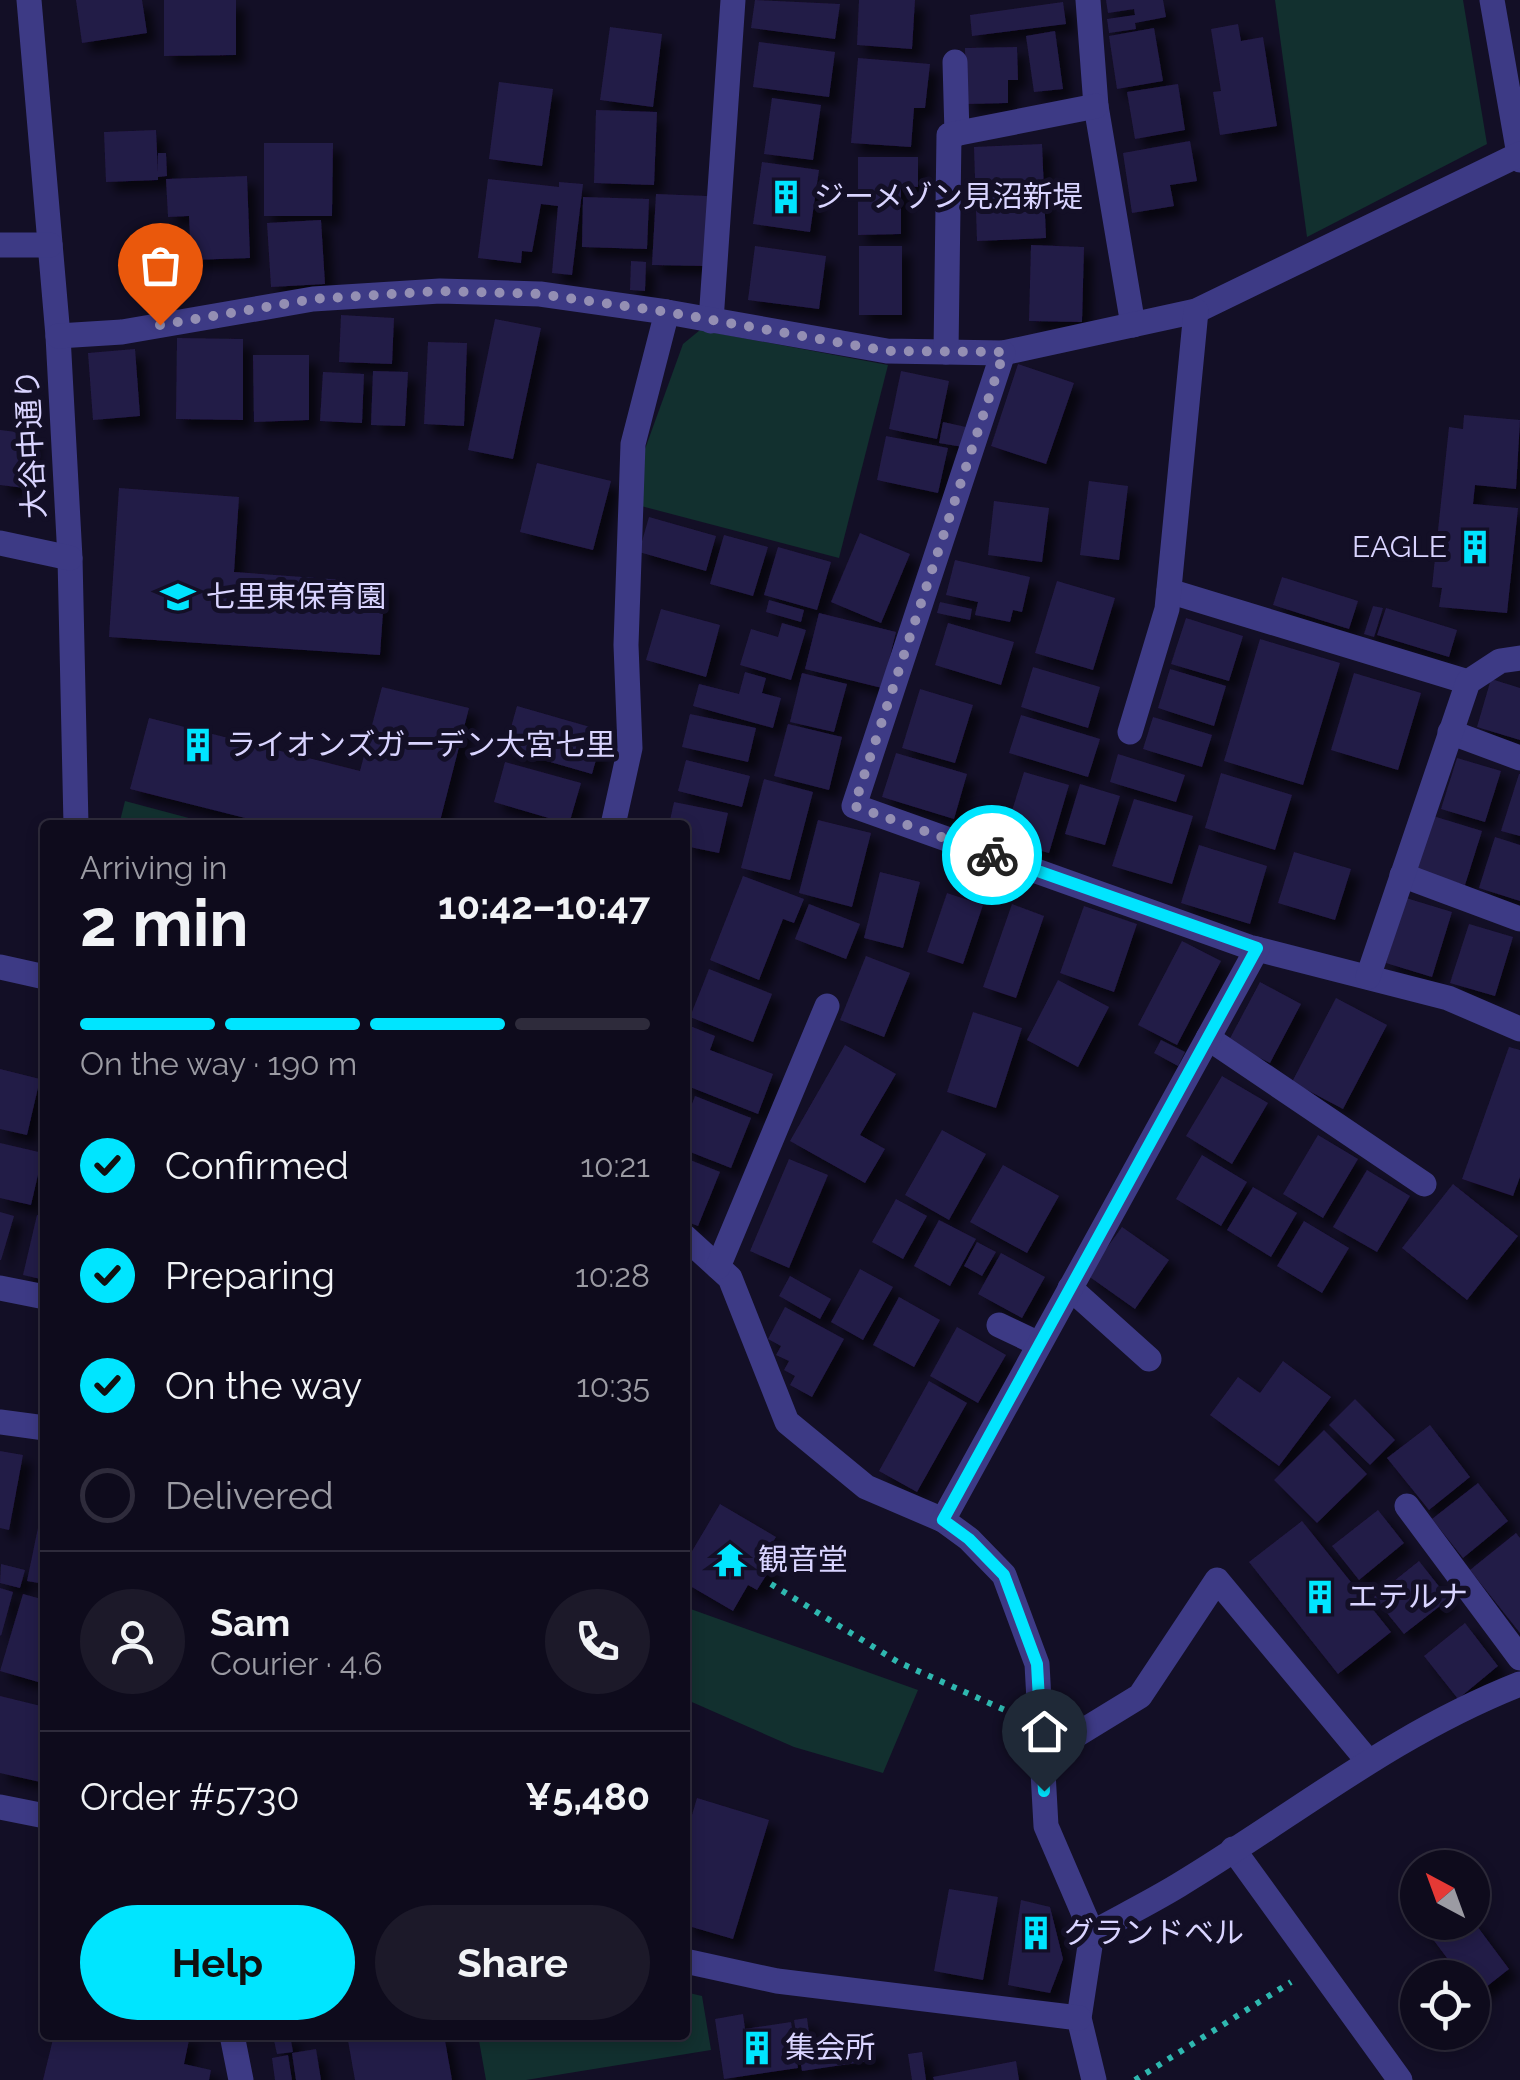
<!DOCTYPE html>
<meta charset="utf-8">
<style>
:root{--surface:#0e0b1c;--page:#1c1929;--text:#f1f3f6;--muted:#9b9ba3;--line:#2e2b3b;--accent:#00e5ff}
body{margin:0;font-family:Raleway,"Noto Sans JP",sans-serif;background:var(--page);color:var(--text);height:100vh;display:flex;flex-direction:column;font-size:38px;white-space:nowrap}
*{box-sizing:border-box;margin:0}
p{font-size:32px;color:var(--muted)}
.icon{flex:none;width:55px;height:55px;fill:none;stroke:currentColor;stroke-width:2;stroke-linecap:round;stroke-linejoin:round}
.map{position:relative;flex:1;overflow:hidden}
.sheet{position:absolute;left:40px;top:820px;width:650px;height:1220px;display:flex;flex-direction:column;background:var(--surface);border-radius:10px;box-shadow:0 5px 15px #0003,0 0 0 2px var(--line)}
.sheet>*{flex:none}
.needle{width:65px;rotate:319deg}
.tools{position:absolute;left:1400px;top:1850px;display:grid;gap:20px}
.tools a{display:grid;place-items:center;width:90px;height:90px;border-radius:50%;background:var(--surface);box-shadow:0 5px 15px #0003,0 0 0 2px var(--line);font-size:50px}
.pin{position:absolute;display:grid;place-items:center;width:85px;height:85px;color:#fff;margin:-102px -42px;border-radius:50% 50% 50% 0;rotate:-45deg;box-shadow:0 0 10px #0007}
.pin .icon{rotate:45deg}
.courier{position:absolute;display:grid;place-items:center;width:100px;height:100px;margin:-50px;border:8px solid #00e5ff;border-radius:50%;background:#fff;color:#222;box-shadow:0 2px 12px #0007}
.headline em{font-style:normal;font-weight:700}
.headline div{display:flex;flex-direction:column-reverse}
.headline{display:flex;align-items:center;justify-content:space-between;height:170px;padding:0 40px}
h1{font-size:65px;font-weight:700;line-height:75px}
.bar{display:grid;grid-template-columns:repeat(4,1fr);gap:15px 10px;align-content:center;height:120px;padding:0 40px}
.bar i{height:12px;border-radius:8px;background:var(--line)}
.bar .current{background:var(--accent)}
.bar p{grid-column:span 4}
.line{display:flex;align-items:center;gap:25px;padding:0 40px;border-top:2px solid var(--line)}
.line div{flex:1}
.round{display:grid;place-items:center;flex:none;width:105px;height:105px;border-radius:52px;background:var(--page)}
ol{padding:0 40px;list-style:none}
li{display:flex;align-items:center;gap:30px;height:110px}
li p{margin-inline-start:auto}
li .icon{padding:10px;border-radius:50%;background:var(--accent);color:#111;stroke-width:4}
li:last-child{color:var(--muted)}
li i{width:55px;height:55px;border:5px solid var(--line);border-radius:50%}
.primary-button{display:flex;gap:20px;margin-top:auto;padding:20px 40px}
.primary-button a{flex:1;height:115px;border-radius:60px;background:var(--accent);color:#111;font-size:40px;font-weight:700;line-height:115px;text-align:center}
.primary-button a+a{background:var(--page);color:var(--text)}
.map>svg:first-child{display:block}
</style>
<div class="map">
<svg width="1520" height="2080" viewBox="0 0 1520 2080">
<defs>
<filter id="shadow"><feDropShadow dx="9" dy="9" stdDeviation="5" flood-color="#0009"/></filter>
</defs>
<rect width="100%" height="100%" fill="#130f26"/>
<!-- green -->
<g fill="#12302f">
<path d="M1275 0H1463L1487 144 1307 237Z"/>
<path d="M700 330 888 365 839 558 641 506 645 449 683 344Z"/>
<path d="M125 801 215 825H119Z"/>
<path d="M685 1607 918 1690 883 1773 794 1747 685 1699Z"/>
<path d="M685 1992 702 1996 711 2050 526 2080H486L478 2035H685Z"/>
</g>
<!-- building -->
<g fill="#241b47" filter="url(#shadow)">
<path d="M76 0H142L147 33 82 43Z"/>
<path d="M164 0H236V55L164 56Z"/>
<path d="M755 0 840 4 835 39 751 28Z"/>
<path d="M859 0H915L912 49 857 45Z"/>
<path d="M1106 0H1163L1166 17 1135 23 1136 29 1109 33 1107 19 1135 15 1134 9 1108 13Z"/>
<path d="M1063 2 1066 24 972 36 970 15Z"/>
<path d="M1238 24 1241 41 1263 37 1277 126 1220 135 1213 92 1221 91 1211 29Z"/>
<path d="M610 27 662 34 653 107 600 100Z"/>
<path d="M1154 28 1163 81 1117 89 1109 36Z"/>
<path d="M1055 31 1063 89 1034 92 1026 36Z"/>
<path d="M759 42 835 52 829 97 753 87Z"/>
<path d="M1017 47 1018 80H1008V103L966 104 965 48Z"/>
<path d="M858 58 930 64 925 108H914L911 147 851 143Z"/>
<path d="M499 82 553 89 542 166 489 159Z"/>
<path d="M1178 84 1185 130 1135 139 1127 92Z"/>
<path d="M772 98 821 105 813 160 764 154Z"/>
<path d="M596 110 657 112 654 185 594 183Z"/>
<path d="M156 130 158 173V153H166L167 176 158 177V180L106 182 104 132Z"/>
<path d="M1190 141 1197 181 1170 185 1174 206 1132 213 1123 153Z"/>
<path d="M264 143H333L332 216H264Z"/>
<path d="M1042 144 1046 238 977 241 974 147Z"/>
<path d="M858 157H918V187L901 186V234L858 235Z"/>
<path d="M762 162 819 170 810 232 753 224Z"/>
<path d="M247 176 250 258 191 260 189 216 168 217 166 179Z"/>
<path d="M488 179 559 187V182L583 184 572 275 552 273 558 206 541 204 532 252 522 251 521 263 478 258Z"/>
<path d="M656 194 708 196 705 266 652 265Z"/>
<path d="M583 197 649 199 647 249 582 247Z"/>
<path d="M321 220 325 284 271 287 267 223Z"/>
<path d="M1031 245 1084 247 1082 322 1029 321Z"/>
<path d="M755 246 826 256 819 309 748 300Z"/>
<rect x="859" y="246" width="43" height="69"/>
<path d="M631 261 646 262 645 291 630 290Z"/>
<path d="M341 315 394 318 392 364 339 362Z"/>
<path d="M495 319 541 328 513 459 468 450Z"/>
<path d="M177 338 243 339V420L176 419Z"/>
<path d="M428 342 467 343 464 426 424 424Z"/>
<path d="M135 349 140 416 93 420 88 353Z"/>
<path d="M253 355H309V420L254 422Z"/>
<path d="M1018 364 1074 383 1046 464 991 446Z"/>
<path d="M373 371 408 372 405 426 371 425Z"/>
<path d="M901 371 949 381 937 439 889 429Z"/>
<path d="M323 372 364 374 362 423 320 421Z"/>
<path d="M1464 415 1520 420 1516 489 1475 485 1473 504 1518 508 1507 613 1439 607 1442 588 1432 587 1449 427 1463 429Z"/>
<path d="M943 422 966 427 963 447 939 443Z"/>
<path d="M0 430 32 434 25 488 0 485Z"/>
<path d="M886 436 948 448 938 493 877 480Z"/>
<path d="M537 463 611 481 593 550 520 532Z"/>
<path d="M1089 481 1128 486 1119 560 1080 555Z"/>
<path d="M119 488 239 497 234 572 385 583 380 655 109 637Z"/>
<path d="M994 501 1049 508 1042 562 988 555Z"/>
<path d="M649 517 716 536 706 571 639 552Z"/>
<path d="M860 533 910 554 881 623 831 602Z"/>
<path d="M724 535 768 547 753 596 710 584Z"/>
<path d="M778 547 831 562 817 610 764 595Z"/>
<path d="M955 560 1030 577 1022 612 1013 610 1010 622 975 615 978 602 946 595Z"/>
<path d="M1282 577 1358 601 1349 629 1273 605Z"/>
<path d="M1057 581 1115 598 1093 670 1035 653Z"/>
<path d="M769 600 804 610 801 622 766 612Z"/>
<path d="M940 602 972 609 970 620 937 613Z"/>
<path d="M1373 606 1383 608 1374 637 1364 634Z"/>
<path d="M1386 608 1457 630 1449 657 1377 635Z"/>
<path d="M661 609 720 625 706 677 646 660Z"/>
<path d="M819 613 896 632 882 688 805 669Z"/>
<path d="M1186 618 1243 636 1229 681 1171 664Z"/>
<path d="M782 623 806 630 791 680 740 665 751 629 778 637Z"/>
<path d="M948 623 1014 642 1001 685 935 665Z"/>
<path d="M1260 639 1340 663 1303 785 1224 761Z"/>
<path d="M1033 667 1100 687 1088 728 1021 707Z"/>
<path d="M1170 669 1226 686 1214 726 1158 708Z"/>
<path d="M745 672 766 678 762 693 781 698 773 728 693 706 699 684 739 694Z"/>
<path d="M802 673 847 684 834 732 790 722Z"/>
<path d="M1354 673 1421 693 1398 770 1331 750Z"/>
<path d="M1491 679 1520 688V740L1477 727Z"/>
<path d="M382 687 469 708 439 825H273L130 789 149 718 360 771Z"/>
<path d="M920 689 973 705 955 763 902 748Z"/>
<path d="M517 706 604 731 592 774 505 749Z"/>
<path d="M690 714 756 728 748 762 682 747Z"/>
<path d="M1021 715 1100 739 1088 777 1009 753Z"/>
<path d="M1153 717 1212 735 1202 767 1143 749Z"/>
<path d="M788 724 842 737 829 790 774 776Z"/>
<path d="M896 753 967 774 954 819 882 797Z"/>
<path d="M1118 754 1185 775 1176 802 1110 782Z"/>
<path d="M1457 758 1501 771 1485 822 1441 809Z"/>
<path d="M686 760 750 776 742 807 678 791Z"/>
<path d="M505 762 581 783 569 824 494 802Z"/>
<path d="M1024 772 1069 785 1049 853 1003 840Z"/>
<path d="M1221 773 1292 795 1275 850 1205 828Z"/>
<path d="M1519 774H1520V836L1501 831Z"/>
<path d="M764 779 813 792 790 880 741 868Z"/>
<path d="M1080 784 1120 796 1105 845 1065 834Z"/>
<path d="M1134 799 1193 816 1172 884 1112 866Z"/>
<path d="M674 802 728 813 719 853 685 846V825H669Z"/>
<path d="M1433 816 1482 831 1465 885 1416 870Z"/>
<path d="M818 820 871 833 852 907 799 893Z"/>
<path d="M1495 837 1520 845V901L1479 888Z"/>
<path d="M1199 845 1267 866 1250 924 1181 903Z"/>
<path d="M1294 852 1351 869 1335 920 1278 903Z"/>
<path d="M880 872 920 882 903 948 864 938Z"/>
<path d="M743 876 804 899 794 923 783 919 759 980 710 960Z"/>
<path d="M947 893 983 905 963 964 927 952Z"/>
<path d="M1406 898 1452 912 1432 977 1386 963Z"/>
<path d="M809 904 860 924 846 959 795 939Z"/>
<path d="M1012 904 1044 916 1016 998 983 987Z"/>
<path d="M1084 906 1137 924 1114 992 1060 973Z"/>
<path d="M1469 924 1513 937 1495 996 1450 983Z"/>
<path d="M1182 941 1221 961 1177 1045 1138 1025Z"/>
<path d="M866 956 910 973 884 1037 840 1020Z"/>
<path d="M709 969 772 994 753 1042 690 1017Z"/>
<path d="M1058 980 1109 1007 1078 1067 1027 1040Z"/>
<path d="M1260 982 1301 1004 1270 1063 1228 1042Z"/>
<path d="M1336 998 1387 1025 1343 1109 1292 1082Z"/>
<path d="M973 1012 1022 1028 996 1108 947 1092Z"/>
<path d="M685 1024 715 1036 710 1050 773 1074 758 1114 685 1085Z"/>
<path d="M1161 1040 1185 1052 1178 1066 1154 1053Z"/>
<path d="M845 1045 896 1074 860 1135 885 1149 865 1183 790 1141Z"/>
<path d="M1509 1047 1520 1050V1177L1513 1196 1462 1179Z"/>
<path d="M0 1069 40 1079 27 1135 0 1129Z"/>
<path d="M1222 1076 1268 1103 1232 1164 1186 1136Z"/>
<path d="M695 1096 751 1118 731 1168 685 1150V1122Z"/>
<path d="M942 1130 986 1154 949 1220 905 1195Z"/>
<path d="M1318 1135 1358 1159 1323 1218 1283 1194Z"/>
<path d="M0 1143 43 1153 31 1205 0 1198Z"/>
<path d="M1202 1155 1247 1182 1221 1226 1176 1199Z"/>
<path d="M685 1158 720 1172 698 1226 685 1221Z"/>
<path d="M789 1159 828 1175 789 1268 750 1251Z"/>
<path d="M1003 1165 1059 1196 1027 1253 970 1222Z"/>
<path d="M1367 1170 1410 1196 1377 1252 1333 1227Z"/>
<path d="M1453 1184 1518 1236 1467 1300 1402 1248Z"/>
<path d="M1253 1187 1297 1213 1271 1257 1227 1230Z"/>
<path d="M896 1199 927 1216 903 1259 872 1242Z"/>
<path d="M0 1212 14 1216 1 1260H0Z"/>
<path d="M37 1215 45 1217V1280L23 1275Z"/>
<path d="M939 1220 976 1239 950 1286 914 1266Z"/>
<path d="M1304 1221 1349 1248 1322 1293 1277 1266Z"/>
<path d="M1122 1227 1169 1260 1135 1309 1087 1275Z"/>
<path d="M977 1242 996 1252 982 1276 964 1266Z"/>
<path d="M1001 1253 1045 1277 1022 1318 978 1294Z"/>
<path d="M860 1269 893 1287 863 1340 831 1322Z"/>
<path d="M790 1276 831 1299 820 1319 779 1296Z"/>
<path d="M899 1297 940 1320 914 1367 873 1345Z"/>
<path d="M785 1307 844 1339 812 1397 790 1385 795 1376 784 1370 789 1361 776 1355 781 1346 768 1339Z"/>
<path d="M957 1327 1006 1355 978 1403 930 1376Z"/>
<path d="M1283 1361 1331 1397 1279 1466 1210 1415 1238 1377 1260 1393Z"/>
<path d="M929 1381 967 1403 917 1492 879 1471Z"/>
<path d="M1355 1399 1395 1440 1370 1465 1329 1425Z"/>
<path d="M1430 1425 1470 1477 1429 1510 1387 1458Z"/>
<path d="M1324 1430 1367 1474 1317 1523 1274 1480Z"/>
<path d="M0 1451 23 1455 9 1530 0 1528Z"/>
<path d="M1478 1483 1508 1521 1463 1558 1432 1519Z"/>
<path d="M720 1504 776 1537 761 1560 772 1566 757 1590 748 1585 733 1611 685 1583V1563Z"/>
<path d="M1378 1510 1404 1543 1359 1580 1332 1546Z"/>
<path d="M1302 1521 1391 1632 1338 1674 1249 1562Z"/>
<path d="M39 1523 45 1524V1584L27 1581Z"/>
<path d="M1516 1533 1520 1538V1633L1470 1570Z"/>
<path d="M1419 1561 1449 1599 1404 1634 1374 1597Z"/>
<path d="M1 1564 25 1570 20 1588 0 1583Z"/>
<path d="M0 1588 13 1592 1 1636 0 1635Z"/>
<path d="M23 1594 45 1600V1684L0 1671Z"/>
<path d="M1465 1623 1498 1666 1458 1699 1424 1656Z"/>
<path d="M0 1696 45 1707V1783L0 1773Z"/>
<path d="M697 1798 769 1820 733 1939 685 1925V1839Z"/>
<path d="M949 1889 998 1897 983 1980 934 1971Z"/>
<path d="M1021 1900 1050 1907 1063 1959 1050 1993 1008 1985Z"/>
<path d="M1420 1922H1474L1509 1969 1476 1995 1472 1978H1462Z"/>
<path d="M743 2014 745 2029 791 2022 798 2068 724 2079 715 2019Z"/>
<path d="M807 2018 812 2056 874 2047 876 2060 802 2071 794 2020Z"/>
<path d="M54 2035H190L184 2064 211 2070 209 2080H43Z"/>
<path d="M290 2035 293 2052 277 2054 273 2036Z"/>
<path d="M347 2035H444L452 2080H355Z"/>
<path d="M316 2049 321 2080H296L292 2053Z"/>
<path d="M922 2052 926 2080H912L908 2054Z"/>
<path d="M288 2055 292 2080H275L272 2058Z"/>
<path d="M1016 2061 1019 2080H934L933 2077Z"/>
</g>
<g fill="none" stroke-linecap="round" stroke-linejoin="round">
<!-- path -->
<g stroke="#2fb8b0" stroke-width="6" stroke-dasharray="5 8" stroke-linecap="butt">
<path d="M771 1584 898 1662 1007 1711"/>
<path d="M1135 2080 1291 1982"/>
</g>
<!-- minor -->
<g stroke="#3d3a85" stroke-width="25">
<path d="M29 0 58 336 70 558 76 825"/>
<path d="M1088 0 1096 106 1133 325"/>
<path d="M1492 0 1520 160"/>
<path d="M955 62 957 134"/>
<path d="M0 245H50"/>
<path d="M711 321 733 0"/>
<path d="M58 336 122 332 313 299 440 291 540 294 667 312 887 351 1003 353 1196 311 1520 154"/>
<path d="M946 352 949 135 1096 106"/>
<path d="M1003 353 854 806 1249 947 1448 998 1520 1029"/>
<path d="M0 543 70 558"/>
<path d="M1169 591 1468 682"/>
<path d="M1130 732 1167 609 1196 311"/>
<path d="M1450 732 1520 758"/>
<path d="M613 825 630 748 626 645 633 444 667 312"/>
<path d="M1402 875 1520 919"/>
<path d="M0 967 45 977"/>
<path d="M1368 977 1468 682 1500 661 1520 658"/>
<path d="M1208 1038 1424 1184"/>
<path d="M685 1237 730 1278 787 1422 866 1487 943 1520 969 1539 1004 1575 1037 1664 1046 1826 1092 1933 1079 2018 1094 2080"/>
<path d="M718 1267 827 1006"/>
<path d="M0 1288 45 1297"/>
<path d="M1070 1288 1149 1359"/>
<path d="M999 1325 1039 1344"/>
<path d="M0 1422 45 1428"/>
<path d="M1407 1506 1520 1658"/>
<path d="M943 1520 1257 949"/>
<path d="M1042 1756 1140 1696 1217 1580 1368 1761"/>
<path d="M0 1807 45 1816"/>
<path d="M1233 1849 1400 2080"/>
<path d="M1092 1933C1121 1917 1151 1902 1179 1885 1295 1815 1393 1734 1520 1684"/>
<path d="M685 1961 777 1981 1079 2018"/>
<path d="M232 2035 241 2080"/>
</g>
</g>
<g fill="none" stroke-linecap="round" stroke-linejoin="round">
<!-- done -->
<path stroke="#948fb3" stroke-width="10" stroke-dasharray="0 18" d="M160 325 313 299 440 291 540 294 667 312 887 351 1004 352 854 806 992 855"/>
<!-- route -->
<path stroke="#00e5ff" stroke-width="12" d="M992 855 1257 948 943 1520 969 1539 1004 1575 1037 1664 1044 1791"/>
</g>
<!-- icons -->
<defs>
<g id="building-bare" transform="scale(2.7)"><path d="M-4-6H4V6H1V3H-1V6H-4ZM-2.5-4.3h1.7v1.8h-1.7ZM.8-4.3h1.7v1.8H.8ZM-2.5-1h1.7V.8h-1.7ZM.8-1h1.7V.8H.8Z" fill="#00e5ff" stroke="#130f26" stroke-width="2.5" paint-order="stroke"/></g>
<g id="school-bare" transform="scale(2.7)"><path d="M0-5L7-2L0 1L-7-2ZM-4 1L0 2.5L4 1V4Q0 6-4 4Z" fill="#00e5ff" stroke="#130f26" stroke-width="2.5" paint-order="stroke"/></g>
<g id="temple-bare" transform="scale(2.7)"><path d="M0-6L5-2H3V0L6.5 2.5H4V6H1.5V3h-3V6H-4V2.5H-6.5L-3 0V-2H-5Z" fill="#00e5ff" stroke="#130f26" stroke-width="2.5" paint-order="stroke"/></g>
</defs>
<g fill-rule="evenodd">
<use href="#building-bare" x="786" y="197"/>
<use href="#building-bare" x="1475" y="547"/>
<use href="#school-bare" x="178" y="597"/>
<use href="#building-bare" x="198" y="745"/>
<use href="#temple-bare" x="730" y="1560"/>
<use href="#building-bare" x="1320" y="1597"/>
<use href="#building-bare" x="1036" y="1933"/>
<use href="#building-bare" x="757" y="2048"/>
</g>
<g text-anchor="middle" stroke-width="10" stroke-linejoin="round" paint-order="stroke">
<!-- poi labels -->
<g font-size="30" fill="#d9d4ff" stroke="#130f26" text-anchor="start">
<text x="814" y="207">ジーメゾン見沼新堤</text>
<text x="1447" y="557" text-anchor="end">EAGLE</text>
<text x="206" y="607">七里東保育園</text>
<text x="226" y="755">ライオンズガーデン大宮七里</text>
<text x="758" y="1570">観音堂</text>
<text x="1348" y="1607">エテルナ</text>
<text x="1064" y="1943">グランドベル</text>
<text x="785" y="2058">集会所</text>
</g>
<!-- street labels -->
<g font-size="30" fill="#d9d4ff" stroke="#130f26">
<text transform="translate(31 444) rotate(-93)" y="10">大谷中通り</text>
</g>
</g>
</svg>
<div class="tools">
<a><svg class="needle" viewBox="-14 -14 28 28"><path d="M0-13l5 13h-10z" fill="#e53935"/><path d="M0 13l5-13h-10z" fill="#9b9ba3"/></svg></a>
<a><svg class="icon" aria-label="locate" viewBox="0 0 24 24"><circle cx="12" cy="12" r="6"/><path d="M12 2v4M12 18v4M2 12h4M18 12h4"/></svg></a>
</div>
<div class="pin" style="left:160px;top:325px;background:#ea580c"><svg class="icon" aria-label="bag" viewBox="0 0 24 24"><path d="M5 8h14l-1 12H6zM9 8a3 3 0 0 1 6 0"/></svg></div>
<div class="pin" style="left:1044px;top:1791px;background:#1f2937"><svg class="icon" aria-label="home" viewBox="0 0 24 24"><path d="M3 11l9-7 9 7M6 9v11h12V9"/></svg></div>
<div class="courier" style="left:992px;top:855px"><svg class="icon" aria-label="bike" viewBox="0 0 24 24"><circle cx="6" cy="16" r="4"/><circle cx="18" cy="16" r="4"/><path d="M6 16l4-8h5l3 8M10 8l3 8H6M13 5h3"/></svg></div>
<section class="sheet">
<div class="headline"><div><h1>2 min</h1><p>Arriving in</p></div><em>10:42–10:47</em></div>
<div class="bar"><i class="current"></i><i class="current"></i><i class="current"></i><i></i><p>On the way · 190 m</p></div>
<ol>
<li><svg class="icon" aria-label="check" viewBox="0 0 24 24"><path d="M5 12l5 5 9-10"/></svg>Confirmed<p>10:21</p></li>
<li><svg class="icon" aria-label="check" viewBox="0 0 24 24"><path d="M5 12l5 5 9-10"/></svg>Preparing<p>10:28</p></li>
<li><svg class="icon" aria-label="check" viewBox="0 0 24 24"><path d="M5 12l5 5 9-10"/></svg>On the way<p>10:35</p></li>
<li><i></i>Delivered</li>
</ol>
<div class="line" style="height:180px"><a class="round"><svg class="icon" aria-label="person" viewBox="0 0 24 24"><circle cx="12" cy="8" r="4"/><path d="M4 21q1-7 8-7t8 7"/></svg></a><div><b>Sam</b><p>Courier · 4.6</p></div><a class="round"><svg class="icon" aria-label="phone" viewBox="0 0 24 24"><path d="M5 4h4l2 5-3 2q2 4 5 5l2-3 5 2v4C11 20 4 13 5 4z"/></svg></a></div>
<div class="line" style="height:130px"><div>Order #5730</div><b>¥5,480</b></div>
<div class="primary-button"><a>Help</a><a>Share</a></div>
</section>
</div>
